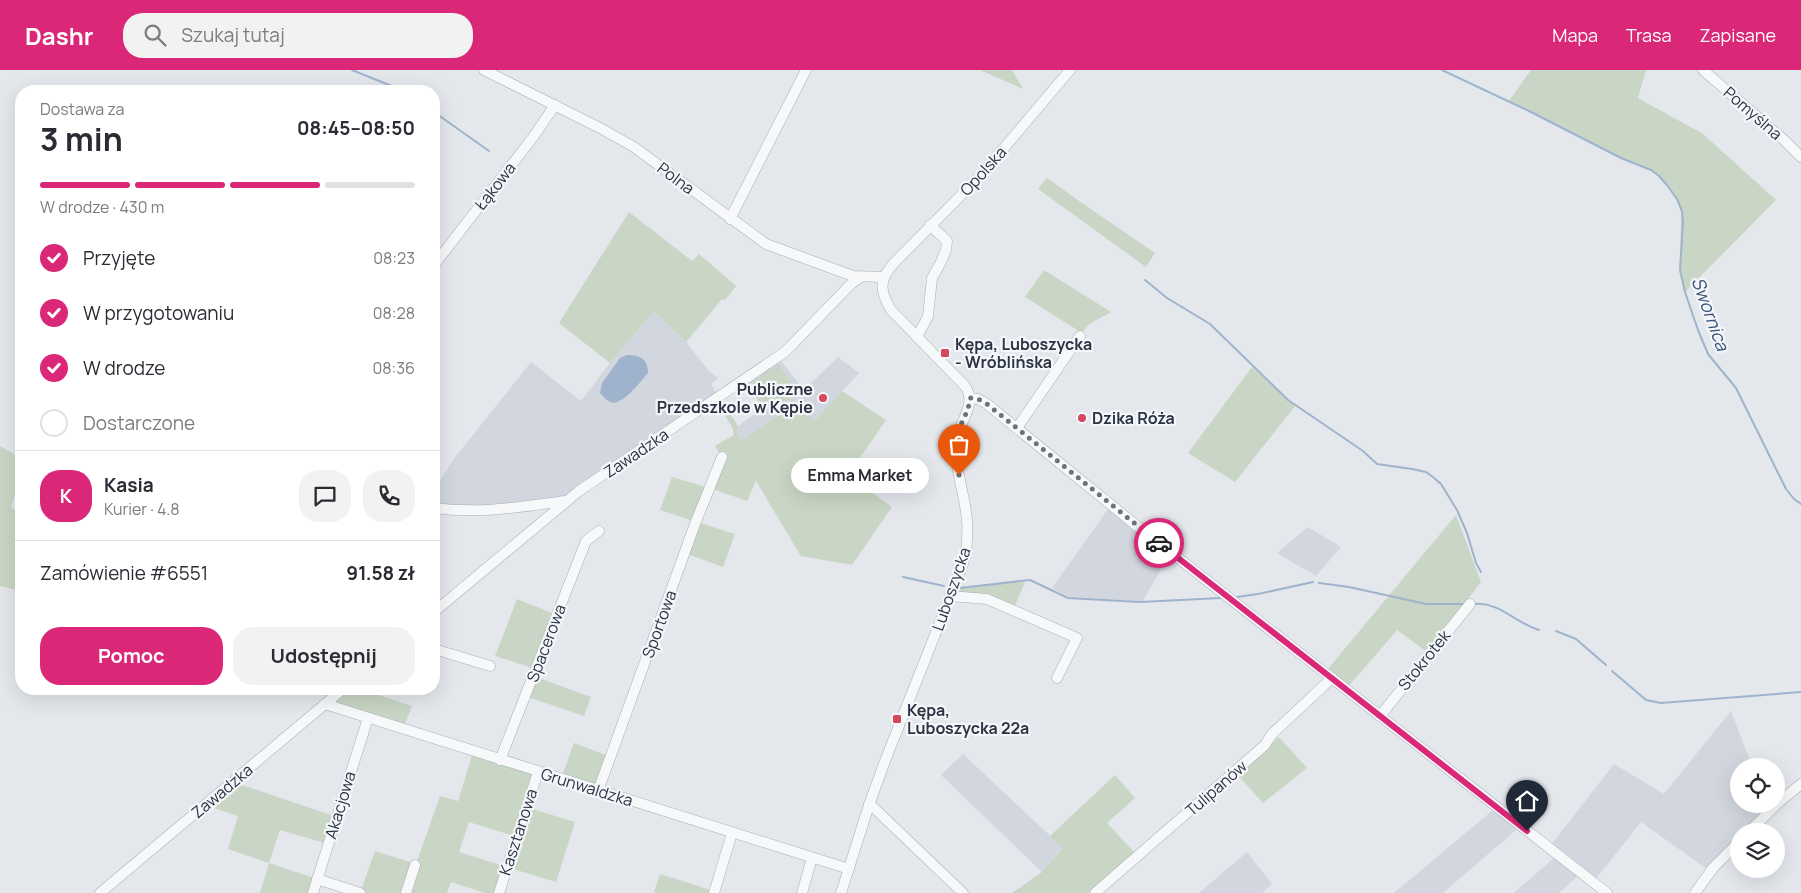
<!DOCTYPE html>
<html lang="pl">
<meta charset="utf-8">
<style>
:root{--surface:#fff;--page:#f2f2f3;--text:#2b2b33;--muted:#7c7c81;--line:#e1e1e2;--accent:#db2777}
body{margin:0;font-family:Manrope,sans-serif;background:var(--page);color:var(--text);height:100vh;display:flex;flex-direction:column;font-size:19px;white-space:nowrap}
*{box-sizing:border-box;margin:0}
p{font-size:16px;color:var(--muted)}
.icon{flex:none;width:28px;height:28px;fill:none;stroke:currentColor;stroke-width:2;stroke-linecap:round;stroke-linejoin:round}
.map{position:relative;flex:1;overflow:hidden}
.side{position:absolute;left:15px;top:15px;width:425px;height:610px;display:flex;flex-direction:column;background:var(--surface);border-radius:20px;box-shadow:0 5px 20px #0002}
.side>*{flex:none}
.buttons{position:absolute;left:1730px;top:688px;display:grid;gap:10px}
.buttons a{display:grid;place-items:center;width:55px;height:55px;border-radius:50%;background:var(--surface);box-shadow:0 5px 20px #0002;font-size:25px}
.pin{position:absolute;display:grid;place-items:center;width:42px;height:42px;color:#fff;margin:-51px -21px;border-radius:50% 50% 50% 0;rotate:-45deg;box-shadow:0 0 5px #0007}
.pin .icon{rotate:45deg}
.courier{position:absolute;display:grid;place-items:center;width:50px;height:50px;margin:-25px;border:4px solid #db2777;border-radius:50%;background:#fff;color:#222;box-shadow:0 1px 6px #0007}
.bubble{position:absolute;height:35px;border-radius:18px;background:var(--surface);box-shadow:0 5px 20px #0002;font-size:16px;font-weight:700;line-height:35px;text-align:center}
.head em{font-style:normal;font-weight:700}
.head div{display:flex;flex-direction:column-reverse}
.head{display:flex;align-items:center;justify-content:space-between;height:85px;padding:0 25px}
h1{font-size:32px;font-weight:700;line-height:38px}
.bar{display:grid;grid-template-columns:repeat(4,1fr);gap:8px 5px;align-content:center;height:60px;padding:0 25px}
.bar i{height:6px;border-radius:4px;background:var(--line)}
.bar .active{background:var(--accent)}
.bar p{grid-column:span 4}
.line{display:flex;align-items:center;gap:12px;padding:0 25px;border-top:1px solid var(--line)}
.line div{flex:1}
.round{display:grid;place-items:center;flex:none;width:52px;height:52px;border-radius:20px;background:var(--page)}
ol{padding:0 25px;list-style:none}
li{display:flex;align-items:center;gap:15px;height:55px}
li p{margin-inline-start:auto}
li .icon{padding:5px;border-radius:50%;background:var(--accent);color:#fff;stroke-width:4}
li:last-child{color:var(--muted)}
li i{width:28px;height:28px;border:2px solid var(--line);border-radius:50%}
.action{display:flex;gap:10px;margin-top:auto;padding:10px 25px}
.action a{flex:1;height:58px;border-radius:20px;background:var(--accent);color:#fff;font-size:20px;font-weight:700;line-height:58px;text-align:center}
.action a+a{background:var(--page);color:var(--text)}
header{display:flex;align-items:center;gap:30px;box-sizing:border-box;height:70px;padding:0 25px;background:var(--accent);color:#fff}
header strong{font-size:24px}
nav{display:flex;gap:28px;margin-inline-start:auto;font-size:18px}
.search{width:350px;height:45px;background:var(--page);display:flex;align-items:center;gap:12px;box-sizing:border-box;padding:0 18px;border-radius:20px;color:var(--muted);font-size:19px}
.map>svg:first-child{display:block}
</style>
<header>
<strong>Dashr</strong>
<div class="search"><svg class="icon" aria-label="search" viewBox="0 0 24 24"><circle cx="10" cy="10" r="6"/><path d="M15 15l6 6"/></svg>Szukaj tutaj</div>
<nav><a>Mapa</a><a>Trasa</a><a>Zapisane</a></nav>
</header>
<div class="map">
<svg width="1801" height="823" viewBox="0 0 1801 823">
<rect width="100%" height="100%" fill="#e4e7ec"/>
<!-- built -->
<g fill="#d2d6de">
<path d="M654 241 686 272 709 301 718 308 711 314 718 327 567 431 495 440 440 436 435 424 436 418 453 390 531 292 581 331 610 293Z"/>
<path d="M778 287 804 320 838 287 859 303 815 351 803 340 789 338 741 372 738 366 737 357 763 338 744 309Z"/>
<path d="M1111 435 1169 485 1143 531 1069 527 1052 518Z"/>
<path d="M1308 457 1341 477 1316 506 1277 483Z"/>
<path d="M1731 641 1752 696H1739V734H1770L1743 761H1739V766L1707 799 1641 752 1595 810 1551 775 1614 694 1664 724Z"/>
<path d="M963 684 1062 777 1042 802 941 705Z"/>
<path d="M1493 740 1517 759 1443 823H1394Z"/>
<path d="M1247 782 1272 814 1262 823H1199Z"/>
<path d="M1554 788 1578 806 1559 823H1514Z"/>
</g>
<!-- green -->
<g fill="#c9d6c5">
<path d="M980 0H1012L1023 19Z"/>
<path d="M1531 0H1647L1645 3 1638 28 1703 64 1776 130 1685 222 1680 200 1681 141 1677 129 1659 106 1651 100 1621 88 1509 31Z"/>
<path d="M1047 108 1082 133 1155 183 1146 197 1038 119Z"/>
<path d="M629 142 692 191 699 184 736 216 725 230 722 229 686 272 654 241 610 293 559 253Z"/>
<path d="M1044 200 1111 242 1088 255 1082 263 1025 227Z"/>
<path d="M778 294 799 323 767 343 748 314Z"/>
<path d="M1252 297 1288 330 1296 335 1235 412 1188 383Z"/>
<path d="M842 321 886 350 853 398 863 416 892 437 852 495 801 486 756 411 747 431 710 418 697 452 735 464 723 497 685 483 696 452 660 440 672 407 709 418 722 387 715 376 734 365 733 359 715 328 719 326 738 356 737 357 738 366 741 371 789 338 803 340 815 351Z"/>
<path d="M0 376 21 388V405L11 437 21 445V521L0 516Z"/>
<path d="M1456 445 1481 512 1427 582 1397 560 1348 617 1327 600Z"/>
<path d="M1025 512 1013 540 950 526 954 517Z"/>
<path d="M517 529 557 545 536 599 495 586Z"/>
<path d="M533 606 591 627 584 646 525 626Z"/>
<path d="M343 619H360L412 636 403 659 325 634Z"/>
<path d="M1279 667 1307 698 1263 733 1236 703Z"/>
<path d="M574 673 611 687 598 721 561 709Z"/>
<path d="M473 682 538 702 526 737 575 752 556 812 510 798 514 766 469 752 459 782 504 796 499 823H485L451 812 447 823H360L375 781 416 794 440 726 458 731Z"/>
<path d="M1115 705 1135 728 1107 753 1135 783 1090 823H1012L1042 802 1062 778 1050 766Z"/>
<path d="M233 712 337 747 328 774 280 760 269 793 317 809 313 823H260L269 793 228 779 238 746 205 735Z"/>
<path d="M660 804 714 821V823H658L654 822Z"/>
</g>
<!-- water -->
<path fill="#9fb4cc" d="M627 285C640 285 648 289 648 303 641 311 622 337 610 332 606 330 603 326 600 323L602 313 620 288Z"/>
<g fill="none" stroke-linecap="round" stroke-linejoin="round">
<!-- stream -->
<g stroke="#9fb4cc" stroke-width="2">
<path d="M352 0 404 21"/>
<path d="M1442 0 1529 41 1621 88 1651 100 1659 106 1667 115 1677 129 1682 141 1683 152 1680 200 1685 222 1698 260 1708 284 1736 318 1786 419 1794 429 1801 434"/>
<path d="M434 42 489 81"/>
<path d="M1145 210 1167 228 1210 254 1288 330 1363 381 1377 394 1412 399 1426 402 1433 407 1441 414 1457 440 1467 463 1476 493 1481 502"/>
<path d="M903 507 944 516"/>
<path d="M1319 513 1349 517 1426 534H1464"/>
<path d="M960 518 1030 510 1068 528 1140 532 1221 528"/>
<path d="M1237 527 1258 524 1313 512"/>
<path d="M1475 534C1500 532 1515 553 1539 560"/>
<path d="M1556 561 1576 569 1606 595"/>
<path d="M1612 601 1646 630 1661 633 1801 622"/>
</g>
<!-- minor casing -->
<g stroke="#a9aeb7" stroke-width="11">
<g id="minor">
<path d="M484 0 600 58 634 77 766 174 853 206 883 207"/>
<path d="M1703 0 1784 70 1801 87"/>
<path d="M730 149 806 0"/>
<path d="M434 195 534 66 555 35"/>
<path d="M917 267 928 246 932 208 941 192 946 180 947 171 930 155"/>
<path d="M970 328 978 329 987 334 1137 456 1607 823"/>
<path d="M1017 358 1080 266"/>
<path d="M434 438C478 444 521 437 565 431"/>
<path d="M950 526 987 529 1077 568 1057 608"/>
<path d="M434 542 579 421 785 282 851 214 861 207"/>
<path d="M434 579 490 596"/>
<path d="M325 634 849 799"/>
<path d="M1380 646 1470 534"/>
<path d="M500 690 586 471 599 461"/>
<path d="M598 721 695 454 722 387"/>
<path d="M869 735 873 737 963 823"/>
<path d="M1750 761 1778 733 1801 714"/>
<path d="M317 809 360 823"/>
<path d="M100 823 343 619"/>
<path d="M313 823 368 648"/>
<path d="M406 823 415 795"/>
<path d="M499 823 538 702"/>
<path d="M714 823 732 763"/>
<path d="M802 823 812 788"/>
<path d="M841 823 869 735 885 691 963 494C971 462 967 442 960 411 958 400 955 388 955 377 955 356 979 336 965 316L891 240C879 220 879 209 895 192L982 104 1070 0"/>
<path d="M1095 823 1265 675 1272 664 1332 608"/>
<path d="M1695 823 1713 798 1739 772"/>
</g>
</g>
<!-- minor -->
<use href="#minor" stroke="#f7f8fa" stroke-width="10"/>
</g>
<g fill="none" stroke-linecap="round" stroke-linejoin="round">
<!-- done -->
<path stroke="#6c737f" stroke-width="5" stroke-dasharray="0 9" d="M959 405C957 394 953 381 955 369 959 355 969 343 970 328L978 329 987 334 1159 473"/>
<!-- route -->
<path stroke="#db2777" stroke-width="6" d="M1159 473 1527 761"/>
</g>
<!-- markers -->
<g fill="#d1495b" stroke="#f4f6f9" stroke-width="2">
<rect x="940" y="278" width="10" height="10" rx="2.5"/>
<circle cx="823" cy="328" r="5"/>
<circle cx="1082" cy="348" r="5"/>
<rect x="892" y="644" width="10" height="10" rx="2.5"/>
</g>
<g text-anchor="middle" stroke-width="4.5" stroke-linejoin="round" paint-order="stroke">
<!-- street labels -->
<g font-size="16" fill="#2b3445" stroke="#f4f6f9">
<text transform="translate(1753 43) rotate(41)" y="6">Pomyślna</text>
<text transform="translate(983 101) rotate(-48)" y="6">Opolska</text>
<text transform="translate(676 108) rotate(37)" y="6">Polna</text>
<text transform="translate(495 116) rotate(-52)" y="6">Łąkowa</text>
<text transform="translate(636 383) rotate(-34)" y="6">Zawadzka</text>
<text transform="translate(951 519) rotate(-71)" y="6">Luboszycka</text>
<text transform="translate(659 554) rotate(-70)" y="6">Sportowa</text>
<text transform="translate(546 573) rotate(-69)" y="6">Spacerowa</text>
<text transform="translate(1424 590) rotate(-51)" y="6">Stokrotek</text>
<text transform="translate(587 717) rotate(17)" y="6">Grunwaldzka</text>
<text transform="translate(1216 718) rotate(-41)" y="6">Tulipanów</text>
<text transform="translate(222 721) rotate(-40)" y="6">Zawadzka</text>
<text transform="translate(340 735) rotate(-73)" y="6">Akacjowa</text>
<text transform="translate(518 762) rotate(-72)" y="6">Kasztanowa</text>
</g>
<!-- poi labels -->
<g font-size="16" font-weight="bold" fill="#2b3445" stroke="#f4f6f9" text-anchor="start">
<text x="955" y="280">Kępa, Luboszycka<tspan x="955" dy="18">- Wróblińska</tspan></text>
<text x="813" y="325" text-anchor="end">Publiczne<tspan x="813" dy="18">Przedszkole w Kępie</tspan></text>
<text x="1092" y="354">Dzika Róża</text>
<text x="907" y="646">Kępa,<tspan x="907" dy="18">Luboszycka 22a</tspan></text>
</g>
<!-- water labels -->
<g font-size="18" font-style="italic" fill="#34527a" stroke="#f4f6f9">
<text transform="translate(1710 244) rotate(70)" y="6">Swornica</text>
</g>
</g>
</svg>
<div class="buttons">
<a><svg class="icon" aria-label="locate" viewBox="0 0 24 24"><circle cx="12" cy="12" r="6"/><path d="M12 2v4M12 18v4M2 12h4M18 12h4"/></svg></a>
<a><svg class="icon" aria-label="layers" viewBox="0 0 24 24"><path d="M12 4l9 5-9 5-9-5zM3 14l9 5 9-5"/></svg></a>
</div>
<div class="pin" style="left:959px;top:405px;background:#ea580c"><svg class="icon" aria-label="bag" viewBox="0 0 24 24"><path d="M5 8h14l-1 12H6zM9 8a3 3 0 0 1 6 0"/></svg></div>
<div class="pin" style="left:1527px;top:761px;background:#1f2937"><svg class="icon" aria-label="home" viewBox="0 0 24 24"><path d="M3 11l9-7 9 7M6 9v11h12V9"/></svg></div>
<div class="courier" style="left:1159px;top:473px"><svg class="icon" aria-label="car" viewBox="0 0 24 24"><path d="M5 17H2v-5l4-1 3-4h7l3 4 3 1v5h-3M9 17h6M6 11h13"/><circle cx="7" cy="17" r="2"/><circle cx="17" cy="17" r="2"/></svg></div>
<div class="bubble" style="left:791px;top:388px;width:138px">Emma Market</div>
<section class="side">
<div class="head"><div><h1>3 min</h1><p>Dostawa za</p></div><em>08:45–08:50</em></div>
<div class="bar"><i class="active"></i><i class="active"></i><i class="active"></i><i></i><p>W drodze · 430 m</p></div>
<ol>
<li><svg class="icon" aria-label="check" viewBox="0 0 24 24"><path d="M5 12l5 5 9-10"/></svg>Przyjęte<p>08:23</p></li>
<li><svg class="icon" aria-label="check" viewBox="0 0 24 24"><path d="M5 12l5 5 9-10"/></svg>W przygotowaniu<p>08:28</p></li>
<li><svg class="icon" aria-label="check" viewBox="0 0 24 24"><path d="M5 12l5 5 9-10"/></svg>W drodze<p>08:36</p></li>
<li><i></i>Dostarczone</li>
</ol>
<div class="line" style="height:90px"><b class="round" style="background:var(--accent);color:#fff">K</b><div><b>Kasia</b><p>Kurier · 4.8</p></div><a class="round"><svg class="icon" aria-label="chat" viewBox="0 0 24 24"><path d="M4 5h16v11H9l-5 4z"/></svg></a><a class="round"><svg class="icon" aria-label="phone" viewBox="0 0 24 24"><path d="M5 4h4l2 5-3 2q2 4 5 5l2-3 5 2v4C11 20 4 13 5 4z"/></svg></a></div>
<div class="line" style="height:65px"><div>Zamówienie #6551</div><b>91.58 zł</b></div>
<div class="action"><a>Pomoc</a><a>Udostępnij</a></div>
</section>
</div>
